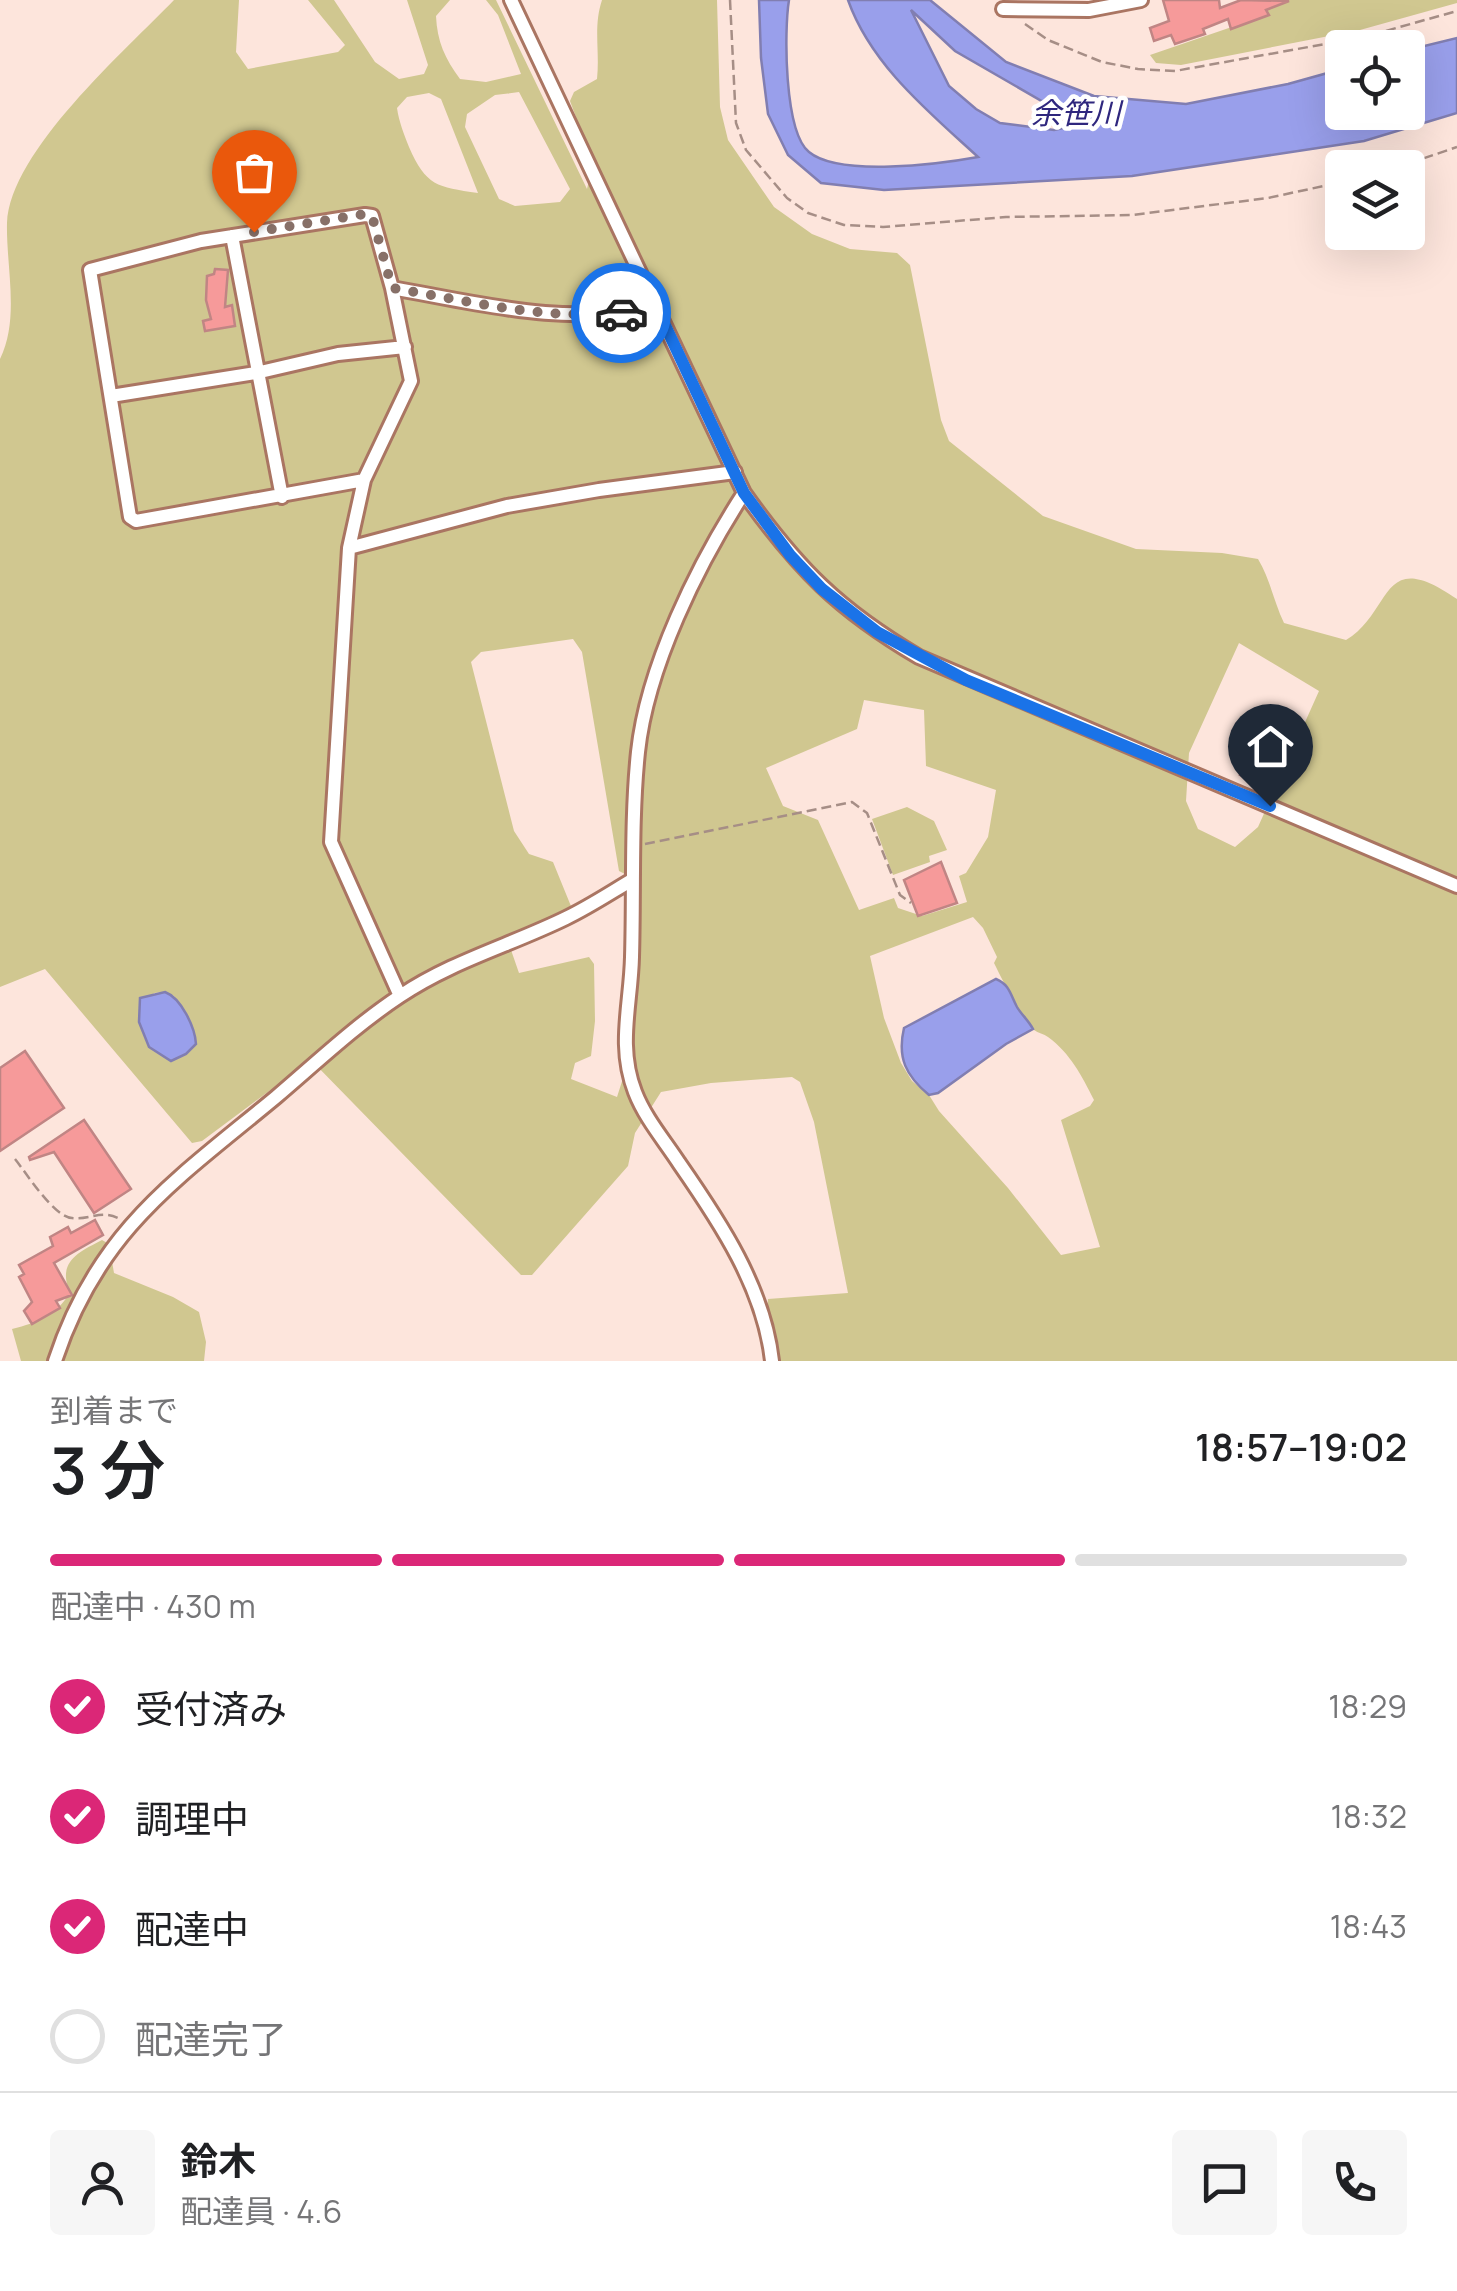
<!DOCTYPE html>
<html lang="ja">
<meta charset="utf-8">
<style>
:root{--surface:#fff;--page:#f6f6f6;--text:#202124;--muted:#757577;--line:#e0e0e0;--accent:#db2777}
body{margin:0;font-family:Manrope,"Noto Sans JP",sans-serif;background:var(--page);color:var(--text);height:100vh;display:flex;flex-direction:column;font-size:38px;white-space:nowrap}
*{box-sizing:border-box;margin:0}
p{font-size:32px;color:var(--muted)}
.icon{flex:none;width:55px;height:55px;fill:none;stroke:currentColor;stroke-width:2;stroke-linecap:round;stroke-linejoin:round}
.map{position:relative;height:1361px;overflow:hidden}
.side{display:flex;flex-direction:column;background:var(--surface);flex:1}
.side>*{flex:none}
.controls{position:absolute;left:1325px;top:30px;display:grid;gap:20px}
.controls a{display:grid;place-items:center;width:100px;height:100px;border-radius:10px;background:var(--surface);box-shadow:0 10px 40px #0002;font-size:50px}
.pin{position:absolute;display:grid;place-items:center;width:85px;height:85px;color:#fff;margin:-102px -42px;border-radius:50% 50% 50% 0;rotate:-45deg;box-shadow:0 0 10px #0007}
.pin .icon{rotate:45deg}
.courier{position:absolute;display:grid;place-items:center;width:100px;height:100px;margin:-50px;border:8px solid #1a73e8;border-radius:50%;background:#fff;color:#222;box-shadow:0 2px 12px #0007}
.summary em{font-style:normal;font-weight:600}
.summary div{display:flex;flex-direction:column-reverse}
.summary{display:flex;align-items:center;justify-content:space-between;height:170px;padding:0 50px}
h1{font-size:65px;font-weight:600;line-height:75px}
.bar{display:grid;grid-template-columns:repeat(4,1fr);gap:15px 10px;align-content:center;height:120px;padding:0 50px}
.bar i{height:12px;border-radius:8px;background:var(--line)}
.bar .selected{background:var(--accent)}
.bar p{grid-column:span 4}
.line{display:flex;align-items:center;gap:25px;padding:0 50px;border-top:2px solid var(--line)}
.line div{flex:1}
.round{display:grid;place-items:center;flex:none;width:105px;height:105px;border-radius:10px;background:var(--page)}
ol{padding:0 50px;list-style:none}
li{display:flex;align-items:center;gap:30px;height:110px}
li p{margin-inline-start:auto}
li .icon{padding:10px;border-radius:50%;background:var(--accent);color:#fff;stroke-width:4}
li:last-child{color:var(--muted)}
li i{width:55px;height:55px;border:5px solid var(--line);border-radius:50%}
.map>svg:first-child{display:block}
</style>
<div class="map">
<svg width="1457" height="1361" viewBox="0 0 1457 1361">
<rect width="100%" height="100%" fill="#fde5dc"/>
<path fill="#d0c790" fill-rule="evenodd" d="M174,0H239L236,52L248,69L338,52L345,45L308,0H334L375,62L399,79L424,74L428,65L407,0H450L436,16C437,41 445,59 460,79L486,82L521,74L498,15L486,0H496L587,189L593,163L570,101L574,92L597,79C600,51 593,27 602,0H717L720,107L728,140L774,207L812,234L850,249L897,253L910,265L941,420L949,441L1043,516L1136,549L1222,553L1258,559C1270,579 1274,602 1284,623L1346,640C1394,611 1379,545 1457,599V1361H776L767,1312L768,1299L848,1293L814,1122L800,1082L792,1077L711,1083L661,1092L635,1133L628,1166L532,1275H521L311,1060L202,1141L192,1143L45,969L0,987V359C20,318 6,268 7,223C10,151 125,51 174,0ZM519,92L570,189L560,202L515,206L499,199L465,127L467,114L495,95ZM429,93L441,99L478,193C437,187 426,186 409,147C404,134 399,122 397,108L407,97ZM573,639L582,652L619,871L635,879L625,1072L617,1097L571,1079L575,1063L591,1056L595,1021L594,964L589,957L519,973L511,950L575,916L553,862L529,854L514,831L471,662L481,652ZM1239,643L1319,691L1258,827L1235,847L1198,829L1186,801L1189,753ZM864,700L924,710L926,766L996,790L988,837L966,873L959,876L967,902L922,916L898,908L894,898L859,910L818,820L783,806L766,768L857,729ZM973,917L983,928L997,957L994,963C1003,981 1021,1018 1034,1030C1038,1033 1044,1034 1048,1037C1070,1053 1082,1076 1094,1100L1090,1106L1061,1120L1100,1247L1061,1255L1008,1188L939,1111L929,1095L912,1081L901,1063L884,1018L870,956ZM165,992L174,996L196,1044L186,1054L172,1061L150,1047L139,1022L154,993Z
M1259,0H1457V3L1360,30L1181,65L1156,63L1150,55L1258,18Z
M907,807L934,821L947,850L929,856L930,862L893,875L872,819Z
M102,1240L109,1244L114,1273L173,1297L199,1312L206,1342L204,1361H21L12,1329C39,1322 55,1316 70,1293C57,1262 77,1253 102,1240Z"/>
<path fill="#999feb" stroke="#817eb1" stroke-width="2.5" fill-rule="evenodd" d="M759,0H789C784,30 784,132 809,152C839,177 940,164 978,157C929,112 871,65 848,0H930L1006,62L1094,96L1186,104L1288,84L1342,69V112H1408V50L1457,38V113L1364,141L1132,176L884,190L821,183L788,155L768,114L761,58ZM911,10L955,51L1059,111L1092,122L1054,130L1000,123L976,109L949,86Z
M996,979C1010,985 1010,994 1017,1007C1021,1014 1029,1021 1033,1029L1006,1044L938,1093L929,1095C906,1076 897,1058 904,1028Z
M165,992C181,998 195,1027 196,1044L186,1054L171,1061L149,1047L139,1022L140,998Z"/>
<path fill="#f69a9a" stroke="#c08584" stroke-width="2.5" d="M1163,0H1219L1220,8L1241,0L1289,1L1266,10L1269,15L1231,29L1228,19L1203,29L1205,34L1175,44L1171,35L1154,41L1150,28L1169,21Z
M215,269L228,270L225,307L232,305L235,326L205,331L203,321L211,319L206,300L207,276L214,274Z
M1255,745L1276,755L1271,766L1279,770L1271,789L1240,775Z
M941,862L957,903L918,916L904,880Z
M25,1051L64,1108L0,1151V1068Z
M84,1120L131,1189L94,1213L54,1152L30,1160L29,1157Z
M95,1220L103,1235L54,1263L72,1295L56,1301L60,1308L32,1324L24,1311L32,1302L19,1277L24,1274L19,1265L53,1246L50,1237L68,1227L71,1233Z"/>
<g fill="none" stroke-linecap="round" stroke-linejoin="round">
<defs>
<path id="minor" d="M511,0L744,493C798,569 839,610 919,657L1457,886
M1003,9L1089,10L1141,0
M232,236L282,497
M392,288C478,303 569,328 656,305
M111,396L256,373L338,354L405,347
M364,480L136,521L130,517L90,270L201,241L365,215L372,216L392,288L411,381L364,480L349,548L331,842L400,996
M744,493C698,564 647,667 638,752C631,820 634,889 632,957C631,1004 617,1046 635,1092C645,1118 664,1140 679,1163C720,1222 764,1288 772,1361
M349,548L507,506L599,490L735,472
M55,1361C98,1230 176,1180 276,1097C316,1063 356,1025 400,996C452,961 511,945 566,918C589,907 610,893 632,880"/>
</defs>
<use href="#minor" stroke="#aa7562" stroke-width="18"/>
<path stroke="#a68e86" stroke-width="2.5" stroke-dasharray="10 5" stroke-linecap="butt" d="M730,0L736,123L746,150L787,198L808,213L844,225L883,227L1006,217L1132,215L1268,198L1342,182
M1025,24L1048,40L1102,62L1138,69L1175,71L1364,37L1457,11
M1395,168L1457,147
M645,844L852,802L867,813L900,895L911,903
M15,1159C27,1174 54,1217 72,1218C91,1220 101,1209 120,1219"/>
<use href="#minor" stroke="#fff" stroke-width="12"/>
</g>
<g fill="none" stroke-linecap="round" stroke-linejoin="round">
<path stroke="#877068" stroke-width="10" stroke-dasharray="0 18" d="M254,232L365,214L372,216L392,288C468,301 543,320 621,313"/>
<path stroke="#1a73e8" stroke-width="12" d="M621,313L656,306L744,493L790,555L822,589L877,632L966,680L1270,806"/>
</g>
<g text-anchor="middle" stroke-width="9" stroke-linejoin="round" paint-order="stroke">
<g font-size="30" font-style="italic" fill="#2f277e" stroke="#fff">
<text x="1076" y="124">余笹川</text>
</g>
</g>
</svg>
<div class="controls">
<a><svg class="icon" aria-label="locate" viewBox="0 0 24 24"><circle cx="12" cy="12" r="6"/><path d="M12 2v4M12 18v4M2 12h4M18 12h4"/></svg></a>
<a><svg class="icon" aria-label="layers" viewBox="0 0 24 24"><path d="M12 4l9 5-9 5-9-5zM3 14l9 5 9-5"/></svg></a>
</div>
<div class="pin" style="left:254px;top:232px;background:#ea580c"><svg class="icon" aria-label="bag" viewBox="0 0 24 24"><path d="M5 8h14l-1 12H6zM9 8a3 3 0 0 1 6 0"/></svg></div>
<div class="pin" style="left:1270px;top:806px;background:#1f2937"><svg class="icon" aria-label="home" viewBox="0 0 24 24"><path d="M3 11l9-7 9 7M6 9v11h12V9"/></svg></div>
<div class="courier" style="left:621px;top:313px"><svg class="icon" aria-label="car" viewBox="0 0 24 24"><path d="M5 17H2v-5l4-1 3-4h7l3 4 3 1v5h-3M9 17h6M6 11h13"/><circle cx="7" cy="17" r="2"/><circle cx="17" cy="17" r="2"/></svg></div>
</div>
<section class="side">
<div class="summary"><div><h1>3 分</h1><p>到着まで</p></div><em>18:57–19:02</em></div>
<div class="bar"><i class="selected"></i><i class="selected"></i><i class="selected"></i><i></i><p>配達中 · 430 m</p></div>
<ol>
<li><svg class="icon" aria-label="check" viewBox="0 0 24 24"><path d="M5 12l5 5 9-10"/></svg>受付済み<p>18:29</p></li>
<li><svg class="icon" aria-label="check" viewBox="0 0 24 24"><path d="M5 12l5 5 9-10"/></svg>調理中<p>18:32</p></li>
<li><svg class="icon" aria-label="check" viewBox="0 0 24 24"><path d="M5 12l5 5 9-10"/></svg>配達中<p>18:43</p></li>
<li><i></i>配達完了</li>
</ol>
<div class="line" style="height:180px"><a class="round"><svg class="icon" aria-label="person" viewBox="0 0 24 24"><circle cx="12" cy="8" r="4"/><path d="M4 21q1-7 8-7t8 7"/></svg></a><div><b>鈴木</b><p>配達員 · 4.6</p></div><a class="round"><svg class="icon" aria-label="chat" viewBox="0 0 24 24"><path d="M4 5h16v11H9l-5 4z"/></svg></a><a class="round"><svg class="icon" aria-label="phone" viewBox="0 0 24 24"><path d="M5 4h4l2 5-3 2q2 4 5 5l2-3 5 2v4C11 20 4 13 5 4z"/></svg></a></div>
</section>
